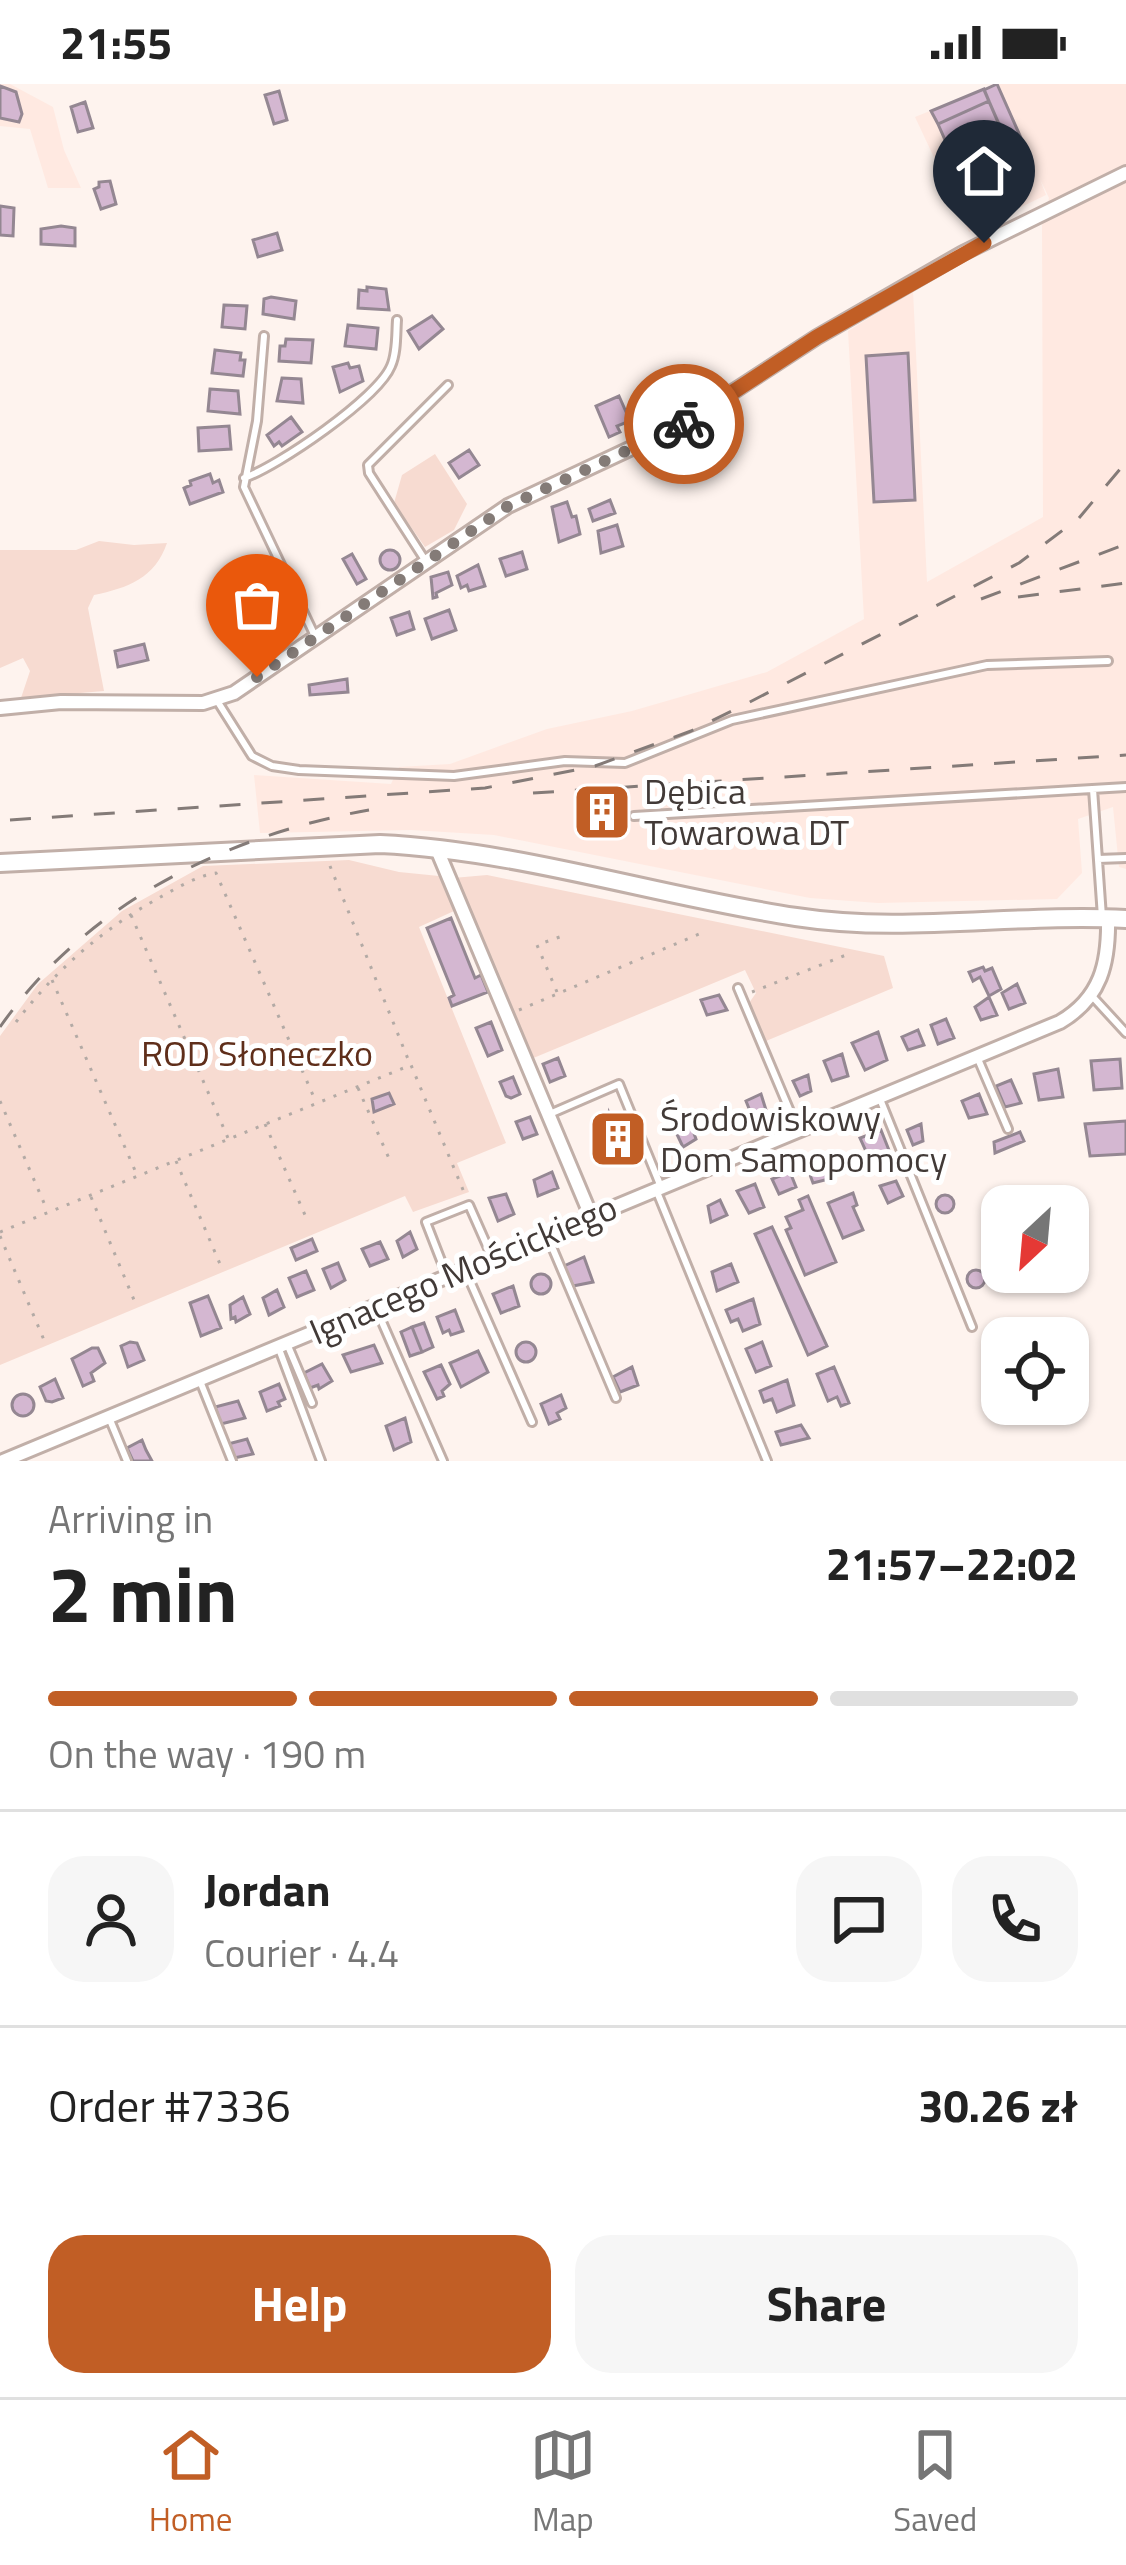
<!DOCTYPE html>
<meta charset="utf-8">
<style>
:root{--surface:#fff;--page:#f6f6f6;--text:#222;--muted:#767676;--line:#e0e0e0;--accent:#c15e25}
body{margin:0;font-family:"Titillium Web",sans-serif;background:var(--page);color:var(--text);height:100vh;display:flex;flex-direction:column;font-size:45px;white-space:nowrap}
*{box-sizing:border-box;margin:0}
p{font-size:39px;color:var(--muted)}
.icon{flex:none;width:66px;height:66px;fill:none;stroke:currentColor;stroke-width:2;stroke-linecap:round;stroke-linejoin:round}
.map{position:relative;height:1377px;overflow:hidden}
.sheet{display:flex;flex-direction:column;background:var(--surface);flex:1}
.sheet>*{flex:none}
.needle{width:78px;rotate:206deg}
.controls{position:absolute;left:981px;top:1101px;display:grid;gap:24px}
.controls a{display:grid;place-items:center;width:108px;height:108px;border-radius:24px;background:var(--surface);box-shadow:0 3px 9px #0004;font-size:60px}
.pin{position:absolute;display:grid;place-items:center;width:102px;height:102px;color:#fff;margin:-123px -51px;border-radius:50% 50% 50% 0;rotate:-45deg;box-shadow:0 0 12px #0007}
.pin .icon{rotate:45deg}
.courier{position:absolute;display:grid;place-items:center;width:120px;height:120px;margin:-60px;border:9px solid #c15e25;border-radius:50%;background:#fff;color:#222;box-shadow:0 3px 15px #0007}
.summary em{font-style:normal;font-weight:700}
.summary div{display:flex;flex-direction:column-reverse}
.summary{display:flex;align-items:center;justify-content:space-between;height:204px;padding:0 48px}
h1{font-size:78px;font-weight:700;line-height:90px}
.bar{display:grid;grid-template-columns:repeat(4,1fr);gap:18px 12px;align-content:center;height:144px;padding:0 48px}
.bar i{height:15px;border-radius:9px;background:var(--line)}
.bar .active{background:var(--accent)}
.bar p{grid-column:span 4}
.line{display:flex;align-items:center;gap:30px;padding:0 48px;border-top:3px solid var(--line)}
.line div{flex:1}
.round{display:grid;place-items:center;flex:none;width:126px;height:126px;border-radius:36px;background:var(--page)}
.button{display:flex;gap:24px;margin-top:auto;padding:24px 48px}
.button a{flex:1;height:138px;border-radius:36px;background:var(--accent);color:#fff;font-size:48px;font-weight:700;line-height:138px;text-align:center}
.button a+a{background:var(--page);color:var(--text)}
.status{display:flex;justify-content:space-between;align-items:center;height:84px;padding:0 60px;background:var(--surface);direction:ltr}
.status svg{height:33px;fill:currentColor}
.tabs{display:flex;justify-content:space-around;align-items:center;height:168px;border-top:3px solid var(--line);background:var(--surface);font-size:33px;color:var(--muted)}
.tabs a{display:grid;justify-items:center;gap:6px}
.tabs .active{color:var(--accent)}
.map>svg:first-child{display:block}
</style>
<div class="status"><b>21:55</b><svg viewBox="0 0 49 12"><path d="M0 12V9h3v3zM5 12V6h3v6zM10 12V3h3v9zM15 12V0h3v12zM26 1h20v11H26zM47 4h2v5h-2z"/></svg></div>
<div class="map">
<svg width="1126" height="1377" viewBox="0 0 1126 1377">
<rect width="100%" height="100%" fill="#fef3ee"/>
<path fill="#ffe9e1" d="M0,0H10L53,23L64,66L81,104H48L30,45L0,42Z
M996,0H1126V785L1119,783L1113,723L1078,735L1082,789L1057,815L878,819L810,814L494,751L411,746L260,749L254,691L391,700L399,683L450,680L547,645L632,627L767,588L864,535L848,247L913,207L927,498L1043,433L1042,141L1049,114L1040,95L1046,111L969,148L915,33Z"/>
<path fill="#f7dbd1" d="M435,370L467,420L454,446L425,463L394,419L402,391Z
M99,457L134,461L167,459C155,494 128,504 94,511L88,524L104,607L21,614L30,587L23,574L0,584V466H76Z
M349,776L399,788L439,792L454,827L419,843L506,1059L457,1079L469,1108L413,1128L405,1112L0,1281V952L38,900L122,827L203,782Z
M487,791L884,872L893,904L766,957L749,919L756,909L745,886L531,975L453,794Z"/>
<path fill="#d4b7d1" stroke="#948792" stroke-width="3" d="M997,0L1021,54L1007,59L984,6Z
M0,2L16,8L22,30L19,38L0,34Z
M984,5L989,17L938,40L931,27Z
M279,7L287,36L274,40L265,11Z
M989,17L1012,70L961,92L938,40Z
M85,18L93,44L78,48L71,23Z
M1015,68L1017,81L993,92L996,99L989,102L986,95L966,104L959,93Z
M110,97L116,120L101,125L94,105L99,103V98Z
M0,122L14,124L13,152L0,151Z
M61,142L75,144V162L41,160V145Z
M277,149L282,166L258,173L253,156Z
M367,203L386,205L389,226L358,224L359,206L367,207Z
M271,213L296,217L294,235L263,230L264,215Z
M224,221L247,222L245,245L222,243Z
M432,232L443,245L419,265L408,247Z
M348,241L378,244L376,265L345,262Z
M286,255L313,256L311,279L279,277L280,262H285Z
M215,266L241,269L240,276H245L243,292L212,289Z
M908,269L915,416L874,418L866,272Z
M348,279L350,284L359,282L363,297L340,308L333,283Z
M282,294L301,295L303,319L277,317Z
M210,305L238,307L240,330L208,327Z
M619,312L630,337L617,342L620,348L609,353L596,322Z
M291,333L302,348L282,362L279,358L274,362L267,351Z
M229,342L231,365L199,367L198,344Z
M469,366L479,381L459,394L449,379Z
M210,390L213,399L219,396L223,408L190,420L184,404L191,401L190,397Z
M610,416L615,429L593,437L589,425Z
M567,418L572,433L576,432L580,450L559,458L552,423Z
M617,441L623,462L601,469L598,447Z
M380 476a10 10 0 1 1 20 0a10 10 0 1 1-20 0Z
M522,468L527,485L506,492L500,475Z
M352,470L366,495L357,500L343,475Z
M478,481L485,502L469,507L467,501L461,504L457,492Z
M448,488L452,501L436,509L437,513L433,514L431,493Z
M449,526L456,546L432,555L425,535Z
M409,528L414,545L397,551L391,534Z
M144,560L148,576L118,583L115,567Z
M347,595L348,608L310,611L309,601Z
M589,723H616V737L589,738Z
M451,834L475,894L481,891L488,908L452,922L449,914L454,911L427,844Z
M983,883L985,887L992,884L1001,905L989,912L980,893L973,897L969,888Z
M1017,900L1025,919L1009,925L1002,909Z
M719,911L727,926L707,931L701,916Z
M989,913L997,931L981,936L975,923Z
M946,935L954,954L938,960L931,941Z
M491,938L502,966L488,972L476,944Z
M918,946L924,961L908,966L902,953Z
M878,948L887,976L865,986L852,959Z
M842,970L848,992L832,997L824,977Z
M558,974L565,992L550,998L543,980Z
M1120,975L1122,1004L1094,1006L1091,977Z
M1058,985L1063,1013L1039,1016L1034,990Z
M808,991L811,1007L800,1012L793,997Z
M513,993L520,1010L511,1014L506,1012L500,998Z
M1011,996L1021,1019L1005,1023L996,1002Z
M389,1009L394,1020L374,1028L372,1015Z
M761,1010L766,1026L752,1032L746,1017Z
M979,1010L987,1030L969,1034L962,1017Z
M723,1027L729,1042V1047L721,1050L718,1044L713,1046L707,1033Z
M609,1029L611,1034L622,1029L639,1071L614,1081L597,1040L608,1035Z
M530,1033L537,1050L523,1055L516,1038Z
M1126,1037V1070L1090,1072L1085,1040Z
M921,1040L923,1057L913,1061L907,1046Z
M682,1041L683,1044L691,1041L696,1055L683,1063L674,1044Z
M881,1046L894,1079L875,1087L860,1054Z
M1020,1048L1024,1057L995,1069L994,1058Z
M821,1073L829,1095L813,1099L805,1077Z
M552,1088L558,1104L538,1112L534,1096Z
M790,1088L796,1103L779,1110L772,1095Z
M896,1097L903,1112L888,1119L880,1102Z
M755,1100L764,1123L749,1129L737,1107Z
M853,1109L857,1121L853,1123L863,1146L843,1154L828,1119Z
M506,1110L514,1130L498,1137L489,1114Z
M936 1120a9 9 0 1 1 18 0a9 9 0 1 1-18 0Z
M808,1112L836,1178L805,1191L786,1146L791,1144L786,1133L803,1126L799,1116Z
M720,1116L727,1131L711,1138L708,1122Z
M772,1143L827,1262L808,1271L755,1150Z
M410,1148L417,1165L403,1173L397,1157Z
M312,1155L317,1167L296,1176L291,1164Z
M380,1158L388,1175L370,1182L362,1165Z
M584,1173L593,1198L573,1202L564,1182Z
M338,1179L345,1196L331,1204L323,1185Z
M731,1180L738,1198L717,1207L712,1188Z
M967 1195a9 9 0 1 1 18 0a9 9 0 1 1-18 0Z
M306,1187L314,1206L297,1213L289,1194Z
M531 1200a10 10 0 1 1 20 0a10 10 0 1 1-20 0Z
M513,1202L519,1222L501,1229L493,1210Z
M277,1206L284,1223L269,1231L263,1214Z
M208,1212L221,1244L201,1252L190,1219Z
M243,1213L250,1230L236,1238L235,1233L231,1235L230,1221Z
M753,1215L760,1240L743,1247L738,1235L731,1238L726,1226Z
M455,1226L463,1247L451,1251L449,1246L443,1249L437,1233Z
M424,1239L433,1263L422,1268L412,1243Z
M412,1243L422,1268L410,1272L401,1248Z
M130,1258L137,1259L144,1276L128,1283L121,1262Z
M762,1258L771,1282L756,1288L746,1265Z
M516 1268a10 10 0 1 1 20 0a10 10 0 1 1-20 0Z
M374,1261L382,1279L351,1288L343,1271Z
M92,1264H98L105,1279L91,1289L94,1297L83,1302L72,1275Z
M478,1267L488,1288L461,1303L450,1279Z
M322,1280L332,1297L319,1305L318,1301L310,1304L304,1289Z
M441,1281L450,1300L442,1307L444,1312L437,1315L424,1288Z
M632,1283L638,1301L620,1308L613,1293Z
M834,1283L849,1319L841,1322L837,1313L828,1317L817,1290Z
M55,1295L63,1314L52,1318L46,1317L40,1303Z
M787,1296L794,1321L777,1328L772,1315L764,1318L760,1307Z
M279,1300L285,1315L278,1318L280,1322L267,1327L260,1308Z
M12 1321a11 11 0 1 1 22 0a11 11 0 1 1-22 0Z
M561,1311L566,1324L557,1329L560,1335L549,1340L541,1320Z
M238,1317L245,1334L221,1340L215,1323Z
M405,1334L411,1358L394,1366L386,1342Z
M801,1341L809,1354L781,1361L776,1348Z
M247,1355L253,1370L234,1374L228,1360Z
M142,1356L146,1366L152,1377H133L127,1364Z"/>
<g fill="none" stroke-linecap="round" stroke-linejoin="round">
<defs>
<path id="lane" d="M264,252L257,337L244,403L314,550
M244,394C277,383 378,314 391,282C397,269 396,250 397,236
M425,476L369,389L368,381L448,301
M216,615L252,672L272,682L299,686L454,692L565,677L625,679L732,636L987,581L1108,577
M1093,705L1102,833
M634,732L1126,703
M1098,775L1126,774
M738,904L797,1044
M1092,912L1126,949
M978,975L1008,1045
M880,1015L972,1243
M552,1029L619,1000L661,1103
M657,1108L767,1377
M547,1151L616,1314
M466,1188L532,1338
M447,1192L426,1138L469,1121L492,1173
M375,1222L443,1377
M288,1262L312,1319
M279,1265L321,1377
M200,1297L232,1377
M110,1336L127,1377"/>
<path id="street" d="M0,624L61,618L203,619L234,609L508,422L685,339L817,253L963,169L1126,89
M436,763L591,1132
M3,1377L1060,938C1101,914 1109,879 1108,834"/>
<path id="secondary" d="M0,779L380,760C522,767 656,812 796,833C905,850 1016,829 1126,835"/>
</defs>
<use href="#lane" stroke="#c1afa8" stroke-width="12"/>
<use href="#street" stroke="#c1afa8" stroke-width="18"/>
<use href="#secondary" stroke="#c1afa8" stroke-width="22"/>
<path stroke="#b3aaa5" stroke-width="3" stroke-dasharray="3 9" stroke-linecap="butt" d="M330,782L410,980
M131,831L228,1054
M52,896L137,1091
M557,908L537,861L568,850
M752,908L846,871
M519,926L704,848
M16,938C55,887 100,847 157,815C175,805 196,792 216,789L316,1018
M358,1004L391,1079
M0,1017L47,1126
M265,1040L305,1131
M176,1077L220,1180
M91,1113L134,1216
M0,1148L411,981L466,1113
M0,1152L44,1256"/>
<use href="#lane" stroke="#fff" stroke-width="6"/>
<use href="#street" stroke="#fff" stroke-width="12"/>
<use href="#secondary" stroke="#fff" stroke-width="16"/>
<path stroke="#847b78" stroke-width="3" stroke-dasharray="21 21" stroke-linecap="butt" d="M1018,513L1126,499
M981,515L1126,460
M533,709L1126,671
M10,736L485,704L595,682L691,647L744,621L1019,479L1079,434L1126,378
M0,943C86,820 224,752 369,726"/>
</g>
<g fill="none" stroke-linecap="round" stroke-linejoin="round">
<path stroke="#847b77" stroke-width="12" stroke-dasharray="0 21.6" d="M257,593L508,422L684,340"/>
<path stroke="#c15e25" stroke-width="15" d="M684,340L817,253L984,159"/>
</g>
<defs>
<symbol id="building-square" viewBox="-11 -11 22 22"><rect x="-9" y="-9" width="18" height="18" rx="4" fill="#c15e25" stroke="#fff"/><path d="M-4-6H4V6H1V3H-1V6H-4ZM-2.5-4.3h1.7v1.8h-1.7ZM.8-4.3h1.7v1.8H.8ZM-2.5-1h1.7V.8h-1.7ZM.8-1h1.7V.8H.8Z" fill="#fff"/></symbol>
</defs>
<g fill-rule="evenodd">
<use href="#building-square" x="569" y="695" width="66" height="66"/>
<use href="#building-square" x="585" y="1022" width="66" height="66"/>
</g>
<g text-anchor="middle" stroke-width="10" stroke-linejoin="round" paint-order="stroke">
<g font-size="36" fill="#423a37" stroke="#fff" text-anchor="start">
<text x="644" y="720">Dębica<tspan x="644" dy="41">Towarowa DT</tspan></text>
<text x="660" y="1047">Środowiskowy<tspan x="660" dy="41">Dom Samopomocy</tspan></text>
</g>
<g font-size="36" fill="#5f2e1a" stroke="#fff">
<text x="257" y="982">ROD Słoneczko</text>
</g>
<g font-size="36" fill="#423a37" stroke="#fff">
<text transform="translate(463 1185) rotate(-23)" y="13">Ignacego Mościckiego</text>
</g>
</g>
</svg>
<div class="controls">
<a><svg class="needle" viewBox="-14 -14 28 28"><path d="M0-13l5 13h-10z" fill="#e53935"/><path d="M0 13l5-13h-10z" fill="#767676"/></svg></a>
<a><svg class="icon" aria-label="locate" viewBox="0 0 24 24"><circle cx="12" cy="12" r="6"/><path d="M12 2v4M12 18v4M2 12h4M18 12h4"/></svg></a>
</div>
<div class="pin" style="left:257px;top:593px;background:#ea580c"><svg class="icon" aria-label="bag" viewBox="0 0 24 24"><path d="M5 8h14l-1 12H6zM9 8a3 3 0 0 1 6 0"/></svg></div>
<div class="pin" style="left:984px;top:159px;background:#1f2937"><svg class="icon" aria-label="home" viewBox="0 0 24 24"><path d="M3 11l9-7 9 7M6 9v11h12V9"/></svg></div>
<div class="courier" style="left:684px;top:340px"><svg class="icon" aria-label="bike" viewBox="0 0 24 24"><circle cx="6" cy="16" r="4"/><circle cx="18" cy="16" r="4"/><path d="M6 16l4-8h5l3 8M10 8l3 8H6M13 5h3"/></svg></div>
</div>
<section class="sheet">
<div class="summary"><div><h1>2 min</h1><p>Arriving in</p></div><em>21:57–22:02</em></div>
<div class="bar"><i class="active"></i><i class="active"></i><i class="active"></i><i></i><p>On the way · 190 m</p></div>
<div class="line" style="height:216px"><a class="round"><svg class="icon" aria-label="person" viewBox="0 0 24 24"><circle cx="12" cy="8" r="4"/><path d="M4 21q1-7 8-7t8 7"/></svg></a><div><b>Jordan</b><p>Courier · 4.4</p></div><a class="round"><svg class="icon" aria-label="chat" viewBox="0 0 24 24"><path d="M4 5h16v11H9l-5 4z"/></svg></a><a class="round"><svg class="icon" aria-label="phone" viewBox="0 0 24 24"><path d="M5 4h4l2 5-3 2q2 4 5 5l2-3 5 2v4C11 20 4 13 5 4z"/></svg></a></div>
<div class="line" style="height:156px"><div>Order #7336</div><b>30.26 zł</b></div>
<div class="button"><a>Help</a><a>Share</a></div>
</section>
<nav class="tabs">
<a class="active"><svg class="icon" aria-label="home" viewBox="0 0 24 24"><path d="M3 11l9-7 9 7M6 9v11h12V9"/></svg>Home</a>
<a><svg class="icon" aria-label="map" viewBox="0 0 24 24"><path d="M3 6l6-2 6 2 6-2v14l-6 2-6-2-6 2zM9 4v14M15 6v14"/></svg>Map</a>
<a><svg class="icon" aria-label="saved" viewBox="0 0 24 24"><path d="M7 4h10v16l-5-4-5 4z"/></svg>Saved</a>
</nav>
